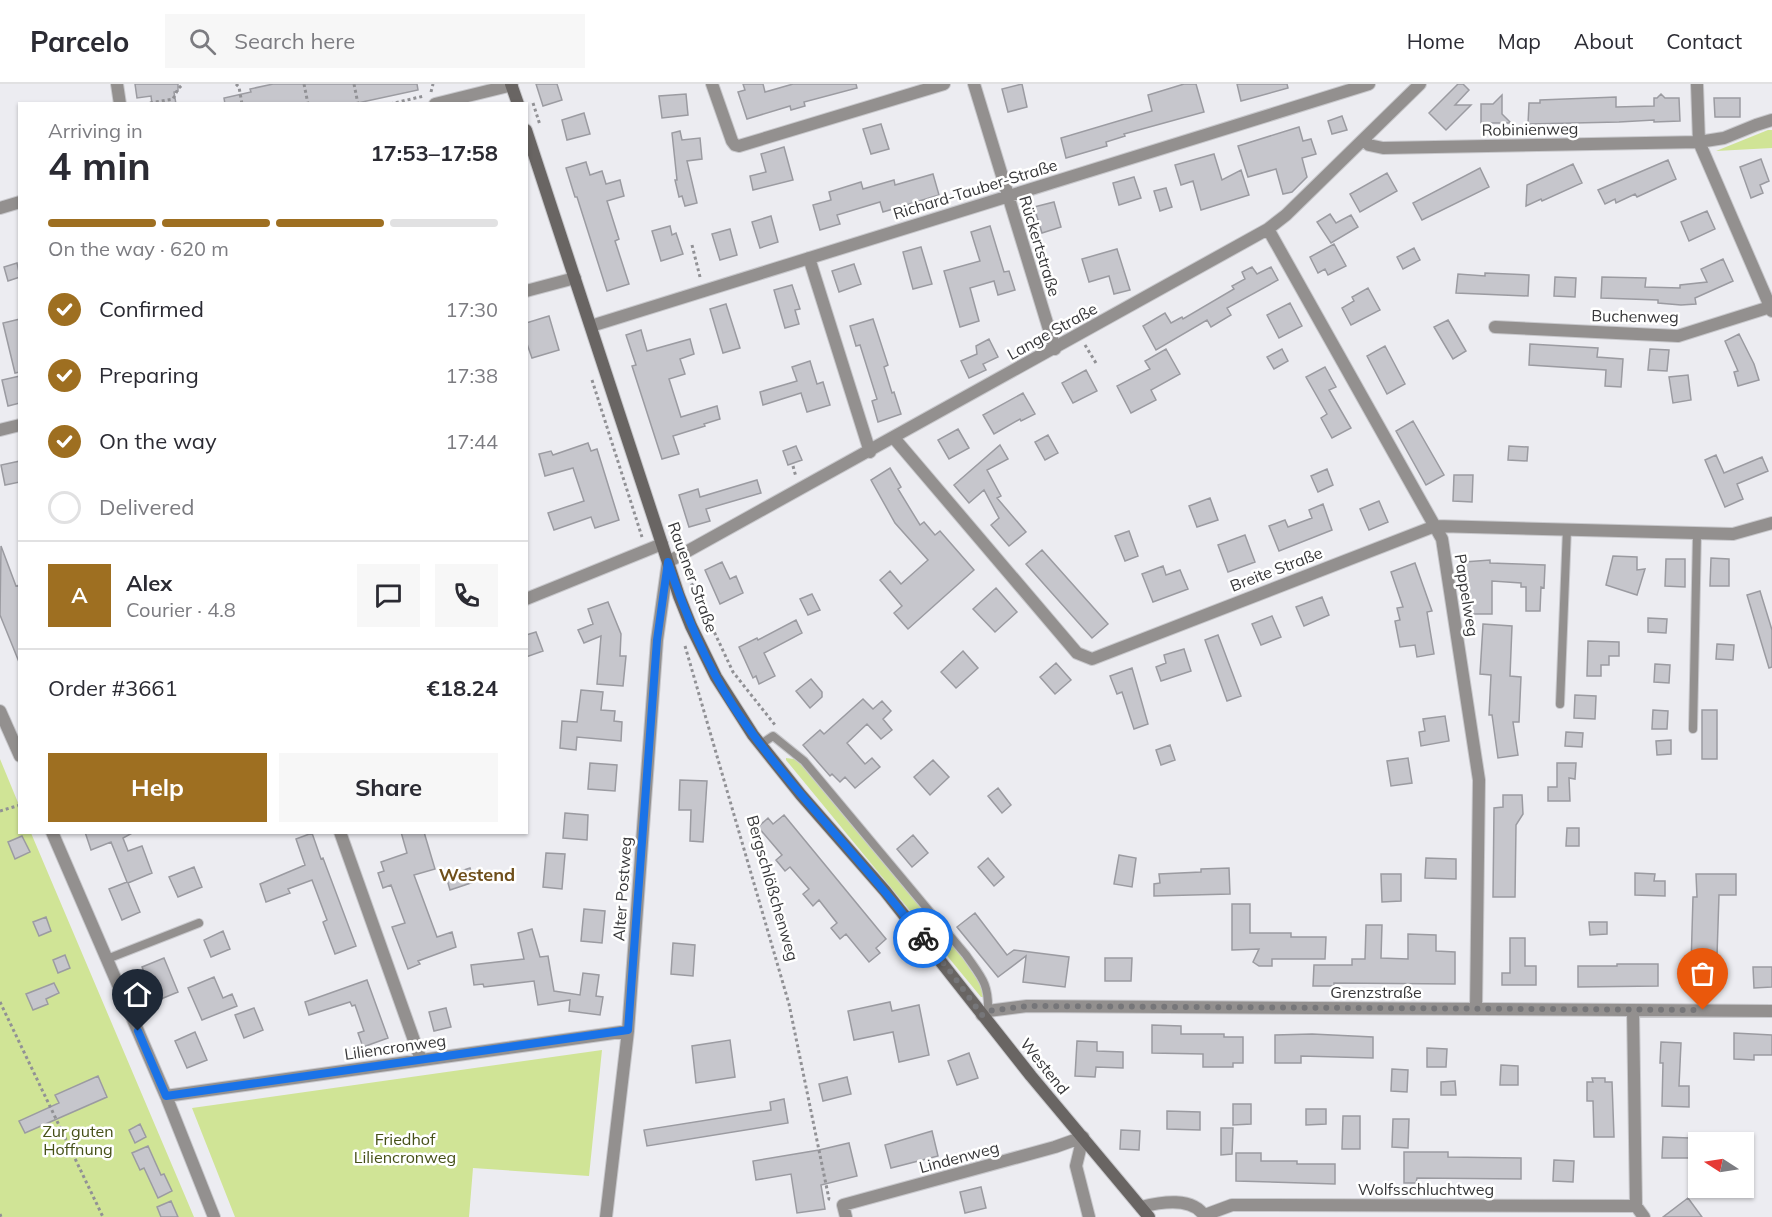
<!DOCTYPE html>
<meta charset="utf-8">
<style>
:root{--surface:#fff;--page:#f7f7f7;--text:#2b2b33;--muted:#7c7c81;--line:#e1e1e2;--accent:#9e6f21}
body{margin:0;font-family:Mulish,sans-serif;background:var(--page);color:var(--text);height:100vh;display:flex;flex-direction:column;font-size:22px;white-space:nowrap}
*{box-sizing:border-box;margin:0}
p{font-size:20px;color:var(--muted)}
.icon{flex:none;width:33px;height:33px;fill:none;stroke:currentColor;stroke-width:2;stroke-linecap:round;stroke-linejoin:round}
.map{position:relative;flex:1;overflow:hidden}
.sheet{position:absolute;left:18px;top:18px;width:510px;height:732px;display:flex;flex-direction:column;background:var(--surface);border-radius:0px;box-shadow:0 2px 4px #0004}
.sheet>*{flex:none}
.needle{width:39px;rotate:282deg}
.controls{position:absolute;left:1688px;top:1048px;display:grid;gap:12px}
.controls a{display:grid;place-items:center;width:66px;height:66px;border-radius:0px;background:var(--surface);box-shadow:0 2px 4px #0004;font-size:30px}
.pin{position:absolute;display:grid;place-items:center;width:51px;height:51px;color:#fff;margin:-62px -26px;border-radius:50% 50% 50% 0;rotate:-45deg;box-shadow:0 0 6px #0007}
.pin .icon{rotate:45deg}
.courier{position:absolute;display:grid;place-items:center;width:60px;height:60px;margin:-30px;border:4px solid #1a73e8;border-radius:50%;background:#fff;color:#222;box-shadow:0 2px 8px #0007}
.overview em{font-style:normal;font-weight:700}
.overview div{display:flex;flex-direction:column-reverse}
.overview{display:flex;align-items:center;justify-content:space-between;height:102px;padding:0 30px}
h1{font-size:39px;font-weight:700;line-height:45px}
.bar{display:grid;grid-template-columns:repeat(4,1fr);gap:9px 6px;align-content:center;height:72px;padding:0 30px}
.bar i{height:8px;border-radius:4px;background:var(--line)}
.bar .selected{background:var(--accent)}
.bar p{grid-column:span 4}
.line{display:flex;align-items:center;gap:15px;padding:0 30px;border-top:2px solid var(--line)}
.line div{flex:1}
.round{display:grid;place-items:center;flex:none;width:63px;height:63px;border-radius:0px;background:var(--page)}
ol{padding:0 30px;list-style:none}
li{display:flex;align-items:center;gap:18px;height:66px}
li p{margin-inline-start:auto}
li .icon{padding:6px;border-radius:50%;background:var(--accent);color:#fff;stroke-width:4}
li:last-child{color:var(--muted)}
li i{width:33px;height:33px;border:3px solid var(--line);border-radius:50%}
.button{display:flex;gap:12px;margin-top:auto;padding:12px 30px}
.button a{flex:1;height:69px;border-radius:0px;background:var(--accent);color:#fff;font-size:24px;font-weight:700;line-height:69px;text-align:center}
.button a+a{background:var(--page);color:var(--text)}
header{display:flex;align-items:center;gap:36px;box-sizing:border-box;height:84px;padding:0 30px;background:var(--surface);border-bottom:2px solid var(--line)}
header strong{font-size:28px}
nav{display:flex;gap:33px;margin-inline-start:auto;font-size:21px}
.search{width:420px;height:54px;background:var(--page);display:flex;align-items:center;gap:15px;box-sizing:border-box;padding:0 21px;border-radius:0px;color:var(--muted);font-size:22px}
.map>svg:first-child{display:block}
</style>
<header>
<strong>Parcelo</strong>
<div class="search"><svg class="icon" aria-label="search" viewBox="0 0 24 24"><circle cx="10" cy="10" r="6"/><path d="M15 15l6 6"/></svg>Search here</div>
<nav><a>Home</a><a>Map</a><a>About</a><a>Contact</a></nav>
</header>
<div class="map">
<svg width="1772" height="1133" viewBox="0 0 1772 1133">
<rect width="100%" height="100%" fill="#ececf1"/>
<path fill="#d0e496" d="M1768,46H1772V64L1716,67Z
M786,674L794,675L800,679L960,870L984,906L986,913H981L786,676Z
M0,675L19,721L20,748L31,749L194,1133H0Z
M602,966L589,1092L473,1084L469,1133H235L192,1024Z"/>
<path fill="#c6c6cc" stroke="#9b9ba1" stroke-width="1.5" d="M135,0H178V7L174,8L176,20H152L151,12L137,14Z
M273,0H417L418,6L353,20H225L224,14L251,8L250,5Z
M536,0H557L562,16L543,22Z
M743,0H763L765,8L793,0H856L857,4L804,18L805,22L791,26L790,22L747,35L738,8L745,6Z
M1022,0L1027,23L1008,28L1002,5Z
M1184,0H1196L1204,28L1124,50L1125,52L1106,58L1107,62L1066,74L1061,54L1152,27L1148,11Z
M1237,0H1287L1288,4L1241,17Z
M1458,0H1463L1469,6L1455,21H1471L1446,46L1429,29Z
M686,10L688,31L662,34L659,12Z
M1661,10L1665,14H1679L1680,37L1654,38V36L1619,38L1528,40L1529,19H1540V16L1616,13V23L1654,22V14H1657Z
M1502,11V30L1511,39H1481V20H1493Z
M1714,14H1740V33H1715Z
M584,29L590,50L567,56L562,36Z
M1342,32L1347,46L1332,50L1328,37Z
M881,40L889,65L871,70L863,45Z
M1299,43L1303,57L1311,55L1316,70L1302,74L1307,93L1292,108L1283,110L1276,85L1248,93L1238,62Z
M680,47L682,56L700,54L702,75L687,77L697,119L685,122L682,112L679,113L675,96H677L672,49Z
M784,63L793,96L753,106L750,92L766,88L761,70Z
M1214,70L1222,96L1241,86L1249,111L1201,126L1193,97L1181,101L1175,81Z
M1761,75L1769,97L1760,101L1763,109L1751,114L1740,83Z
M1668,76L1676,95L1637,113L1635,110L1616,119L1615,115L1605,120L1598,106Z
M586,78L590,91L602,87L606,100L620,96L624,112L607,117L619,155L615,157L629,200L607,207L577,113H575L566,84Z
M1573,80L1582,99L1542,117L1541,115L1526,122L1527,101Z
M1480,84L1489,103L1422,136L1413,119Z
M1387,89L1397,107L1360,128L1350,110Z
M933,90L939,111L883,128L880,118L837,131L840,140L820,146L813,121L831,116L829,108L861,98L863,105L894,96L895,101Z
M1134,93L1141,114L1119,121L1113,99Z
M1166,104L1172,123L1160,127L1154,107Z
M1054,118L1061,143L1042,149L1034,123Z
M1707,127L1715,145L1689,157L1681,138Z
M1330,130L1336,139L1351,131L1358,143L1331,159L1317,138Z
M771,132L778,158L760,164L752,138Z
M670,142L672,151L676,149L683,170L661,177L652,147Z
M990,142L1004,188L1009,187L1015,206L998,211L994,197L970,204L979,237L960,243L944,187L980,177L971,148Z
M730,145L737,171L720,176L712,150Z
M1334,160L1346,182L1328,191L1325,185L1318,189L1310,173Z
M921,163L932,200L913,205L903,168Z
M1414,164L1420,176L1403,185L1397,173Z
M1117,165L1130,206L1114,210L1109,192L1089,198L1082,175Z
M1723,175L1733,197L1695,214L1696,220L1681,221L1658,219V216L1601,214L1602,193L1646,194L1645,203L1680,204V201L1707,198L1701,185Z
M17,179L20,193L8,197L4,183Z
M854,180L861,200L839,208L832,187Z
M1252,183L1257,190L1271,183L1278,196L1227,224L1231,231L1211,243L1207,236L1156,266L1143,242L1165,229L1171,239L1182,233L1183,235L1234,205L1232,202L1245,195L1242,188Z
M1485,189L1529,191L1528,212L1456,209L1458,190L1485,192Z
M1555,193L1576,194L1575,213L1554,212Z
M792,201L800,225L795,226L799,240L785,244L774,206Z
M1368,204L1380,226L1351,241L1342,224L1354,217L1352,213Z
M1290,219L1302,242L1279,254L1267,231Z
M726,220L740,264L723,269L710,225Z
M549,232L559,266L532,274L526,257V239Z
M20,235V288L15,289L3,239Z
M873,235L888,281L884,283L892,309L894,308L901,330L878,338L872,317L877,315L860,261L856,262L850,242Z
M1448,236L1466,267L1453,275L1434,243Z
M641,246L647,267L690,255L694,270L680,275L685,290L669,295L681,333L717,322L720,335L704,340L705,342L673,352L679,370L662,375L632,282L636,281L626,251Z
M1739,250L1754,280L1759,296L1738,302L1734,288L1738,287L1725,257Z
M989,255L998,273L983,280L986,286L969,294L961,277L977,270L976,262Z
M1530,260L1598,264L1597,273L1623,275L1621,303L1605,302L1606,286L1529,281Z
M1385,262L1405,300L1387,310L1367,272Z
M1166,265L1180,290L1151,306L1156,316L1131,329L1117,302L1150,285L1145,277Z
M1282,265L1288,277L1274,285L1267,273Z
M1650,265L1669,266L1667,287L1648,286Z
M810,277L817,300L823,298L830,321L807,328L801,309L763,321L760,308L797,297L792,283Z
M1325,283L1336,303L1329,306L1351,344L1332,354L1321,334L1327,330L1306,293Z
M1086,286L1097,307L1073,319L1062,299Z
M1688,291L1691,316L1673,319L1669,293Z
M20,292V319L8,322L2,296Z
M1023,309L1035,330L1021,337L1020,335L994,350L983,331Z
M1413,337L1444,391L1426,401L1396,347Z
M958,345L969,364L949,375L938,356Z
M1048,351L1058,369L1045,376L1035,358Z
M588,359L591,367L597,365L619,436L595,444L591,433L554,446L548,429L584,417L573,384L545,392L539,370L551,367L553,371Z
M1000,361L1008,375L987,386L1001,412L997,414L1026,448L1009,462L991,441L999,434L984,406L969,419L954,401Z
M796,362L802,376L788,381L783,367Z
M1509,362L1528,363L1527,377L1508,376Z
M1716,371L1724,389L1762,373L1768,387L1737,400L1743,415L1725,423L1705,376Z
M20,377V398L5,401L1,381Z
M890,384L901,403L898,405L920,441L924,438L935,451L940,447L974,486L908,545L894,529L902,522L880,496L890,487L901,500L928,476L895,439L871,396Z
M1327,385L1333,401L1318,408L1311,392Z
M1454,391H1473L1472,418L1453,417Z
M757,396L761,409L706,425L710,437L689,443L679,411L698,405L700,413Z
M1210,414L1218,436L1197,443L1189,422Z
M1379,417L1388,438L1369,446L1360,425Z
M1323,420L1332,446L1279,467L1269,442L1285,436L1288,443L1312,434L1309,426Z
M1129,447L1138,472L1125,477L1115,452Z
M1245,451L1255,478L1228,488L1218,461Z
M1,462L16,502L20,501L19,578L0,531Z
M1042,466L1108,540L1092,554L1026,480Z
M1613,472L1637,473V486L1645,485L1637,511L1606,501Z
M1711,474L1729,475V502H1710Z
M1666,475H1685V503L1665,502Z
M1490,476V479L1545,481L1544,504L1541,503L1540,527H1526V503H1521V499L1492,497V530H1464V516H1466L1464,478Z
M722,478L730,495L736,492L743,509L720,520L705,486Z
M1415,479L1432,527L1427,528L1434,570L1417,573L1415,561L1400,563L1395,537L1400,536L1397,524L1403,523L1391,488Z
M1163,482L1166,491L1180,486L1188,505L1153,518L1142,490Z
M996,504L1017,528L995,548L973,525Z
M1760,507L1772,546V583L1769,584L1747,511Z
M812,510L820,526L808,531L800,515Z
M1322,513L1329,531L1304,542L1296,523Z
M608,518L621,550L620,572H626L623,602L597,600L601,552L584,559L578,546L593,540L588,525Z
M1272,532L1281,553L1261,561L1252,540Z
M1648,534L1667,535L1666,549L1648,548Z
M796,536L802,549L764,569L775,592L759,600L756,592L753,594L739,563L757,554L758,556Z
M1483,540L1512,542L1510,592L1521,593L1519,638H1513L1518,671L1498,674L1492,631H1489L1491,591L1480,590Z
M536,548L543,567L526,573V551Z
M1218,551L1241,612L1227,617L1205,556Z
M1588,557L1619,558V572H1609V581H1601V592H1587Z
M1717,560L1734,561L1733,576L1716,575Z
M1184,565L1191,587L1161,597L1156,583L1166,579L1164,571Z
M963,567L978,584L956,604L941,588Z
M1056,579L1071,596L1055,610L1040,593Z
M1655,580L1670,581L1669,599L1654,598Z
M1132,584L1148,640L1134,645L1122,608L1117,610L1110,592Z
M811,595L822,608V613L810,624L796,607Z
M581,606L603,608L601,626L615,627L614,637L622,638L621,657L577,653L576,666L560,664L562,637L577,638Z
M1575,611L1596,612L1595,635L1574,634Z
M863,615L873,625L882,617L891,627L883,635L892,646L881,655L867,640L847,659L865,680L872,674L880,683L855,704L845,693L840,698L832,690L830,692L803,661L820,646L824,650Z
M1653,626L1668,627L1667,645H1652Z
M1702,626H1717V675H1702Z
M1445,632L1449,657L1421,662L1419,648L1425,647L1423,635Z
M1566,648L1583,649L1582,663L1565,662Z
M1671,656V670L1657,671L1656,657Z
M1170,661L1175,676L1161,681L1156,666Z
M1408,674L1412,699L1391,702L1387,677Z
M933,676L949,693L930,711L914,693Z
M590,679L617,681L615,707L588,705Z
M1557,679H1576L1575,695L1569,694L1570,717H1548V703H1557Z
M680,696L707,697L703,758L690,757L691,726H679Z
M998,704L1011,721L1002,729L988,712Z
M1503,711H1522L1523,730L1516,741L1515,813H1493L1494,724L1503,723Z
M565,729L588,731L587,756L563,754Z
M784,731L886,855L876,864L880,869L869,878L846,850L840,855L831,844L837,839L819,816L813,822L803,810L809,805L790,783L785,787L776,776L782,771L758,743L768,734L773,740Z
M1567,744H1579V762H1566Z
M85,748H134L123,754L128,767L142,762L152,789L128,799L140,828L122,836L109,805L127,798L111,758L91,766Z
M401,748H424L435,785L414,791L437,853L452,848L456,863L418,877L420,880L408,885L392,843L405,839L391,801L383,804L378,789L384,787L381,778L407,769Z
M312,749L321,775L323,774L356,862L335,870L323,838L327,836L312,796L288,805L290,809L266,818L260,800L305,781L296,755Z
M913,751L928,769L912,783L897,765Z
M22,752L30,768L15,775L8,758Z
M546,769L565,770L562,805L543,803Z
M1119,771L1136,774L1132,803L1114,800Z
M988,774L1004,793L994,802L978,783Z
M1426,774L1456,775V795L1425,794Z
M194,783L202,803L178,813L169,793Z
M470,784L474,798L450,806L446,792Z
M1229,784L1230,810L1154,812V800L1160,799L1159,790L1201,788V785Z
M1635,789L1655,790L1654,797H1665V812L1635,811Z
M1381,790H1401V817L1382,818Z
M1696,790H1736V811H1719L1716,902H1686V883H1691L1693,813H1697Z
M1232,820H1250V849H1291V853H1326L1325,875H1272V882H1259L1253,878L1259,865L1232,866Z
M584,825L605,827L602,859L581,857Z
M975,829L1007,871L1014,866L1069,873L1065,903L1023,898L1026,872L998,893L957,843Z
M46,833L51,847L39,852L33,838Z
M1589,838H1607V850L1590,851Z
M1366,841H1382L1381,874L1408,875V850L1436,851V867L1455,868V900L1334,899V902H1313L1314,881H1352V875H1365Z
M532,845L540,873L548,872L554,907L580,911L583,889L599,891L596,912L603,913L600,931L569,927L570,916L538,921L534,897L484,903L483,900L474,901L471,881L524,875L518,849Z
M223,847L230,865L211,873L204,856Z
M1510,854H1525V882H1536V901H1502V889H1510Z
M673,859L695,861L693,892L671,890Z
M65,871L70,884L58,889L53,876Z
M164,874L178,908L156,917L142,883Z
M1105,874H1132L1131,897H1105Z
M1617,880H1658V902L1578,903V882H1617Z
M1753,883H1772V903L1754,904Z
M214,893L223,914L232,910L237,922L202,936L188,904Z
M367,896L388,954L363,963L358,949L364,947L355,921L352,922L350,918L309,931L305,918Z
M54,899L59,909L46,915L48,920L33,926L26,910Z
M890,918L892,927L919,921L929,971L899,978L893,948L854,956L848,927Z
M254,924L263,946L244,954L235,931Z
M446,924L451,943L434,947L429,928Z
M1152,941L1181,942V950H1224V953H1243V979H1233V983H1203V970L1152,969Z
M195,948L207,976L187,984L175,957Z
M1734,949L1772,951V971H1754V976L1734,975Z
M1312,950L1373,953V974L1301,972V979H1275V951Z
M730,956L735,993L696,999L692,962Z
M1077,957L1097,958V967L1123,968V984L1096,983L1095,993L1075,992Z
M1661,958L1681,959L1679,1002H1689V1023L1662,1022L1663,979H1660Z
M1427,964L1447,965L1446,983H1427Z
M969,969L978,994L957,1001L948,977Z
M1501,981L1518,982V1001H1500Z
M1392,985L1408,986L1407,1008L1391,1007Z
M98,992L107,1013L25,1049L19,1037L59,1019L55,1011Z
M847,993L851,1010L823,1017L819,1000Z
M1592,994H1605V998H1612L1614,1053H1594L1593,1017H1587V998H1593Z
M1455,997L1456,1011H1441V998Z
M784,1015L788,1039L647,1062L644,1046L771,1026L770,1018Z
M1233,1020H1251V1040L1233,1041Z
M1306,1025H1326V1040L1306,1041Z
M1167,1027L1200,1028V1046L1167,1045Z
M1343,1032H1360V1065H1342Z
M1393,1035H1409L1408,1064L1392,1063Z
M140,1040L146,1053L135,1059L129,1046Z
M1221,1044H1233L1232,1070L1221,1071Z
M1121,1046L1140,1047L1139,1066L1120,1065Z
M932,1047L938,1072L891,1084L885,1061Z
M1663,1053L1689,1054V1074H1662Z
M849,1059L857,1092L821,1101L825,1125L797,1129L791,1090L756,1096L753,1077L819,1066Z
M148,1062L161,1091L164,1090L172,1107L158,1114L144,1084L140,1086L132,1069Z
M1404,1068H1448V1073L1521,1074V1095L1417,1094L1416,1099H1404Z
M1236,1069H1261V1077H1297V1080H1335V1100L1236,1097Z
M1554,1076L1574,1077L1573,1098L1553,1097Z
M981,1103L986,1124L965,1129L960,1108Z
M1688,1114L1702,1133H1663Z
M171,1117L178,1133H161L157,1123Z"/>
<g fill="none" stroke-linecap="round" stroke-linejoin="round">
<defs>
<path id="service" d="M1560,620L1567,445
M1693,645L1697,450
M761,660L773,652L804,677L966,871C981,893 989,899 988,927
M107,875L199,839"/>
<path id="minor" d="M117,0L120,20
M712,0L732,57L735,61L739,62L944,0
M974,0L1055,265
M1697,0L1699,58L1772,227
M435,20L512,1
M1364,56L1369,61L1383,64L1699,58L1724,54L1756,41L1772,36
M0,124L20,118
M1268,145L1442,455L1479,696L1476,925
M809,174L870,368
M526,207L575,194
M591,242L1369,0
M1495,243L1678,252L1770,223
M0,346L20,341
M894,354L1077,569L1092,575L1435,442L1733,450L1772,439
M526,515L662,460
M0,627L20,672
M52,748L166,1012L214,1133
M340,748L421,976
M1633,926L1636,1122
M982,931L988,927L1027,922L1772,927
M166,1012L628,947
M1083,1053L1076,1082L1089,1133
M1636,1122L1644,1133
M1141,1123C1161,1118 1193,1112 1205,1133
M1205,1131L1232,1121L1636,1122
M606,1133L628,947L657,556L668,478L1268,145L1286,131L1420,0
M846,1133L843,1121L1055,1063L1083,1053"/>
<path id="secondary" d="M511,0L518,20
M526,46L679,512L691,542L716,593L753,651L801,711L885,807L1031,992L1149,1133"/>
</defs>
<use href="#service" stroke="#c8c8cc" stroke-width="10"/>
<use href="#minor" stroke="#c8c8cc" stroke-width="14"/>
<use href="#secondary" stroke="#c8c8cc" stroke-width="14"/>
<path stroke="#919195" stroke-width="3" stroke-dasharray="3 3" stroke-linecap="butt" d="M236,0L239,3L242,20
M304,0L308,20
M354,0L358,20
M431,8L433,0
M533,19L540,41
M144,20L173,15L178,5L183,0
M390,20L424,12
M692,161L700,193
M1085,261L1096,279
M592,296L642,453
M793,382L796,393
M689,494L733,588L775,641
M685,562L789,920L829,1115L833,1116
M0,727L20,721
M0,918L103,1133
M0,1130L1,1133"/>
<use href="#service" stroke="#93908f" stroke-width="8"/>
<use href="#minor" stroke="#93908f" stroke-width="12"/>
<use href="#secondary" stroke="#696563" stroke-width="12"/>
</g>
<g fill="none" stroke-linecap="round" stroke-linejoin="round">
<path stroke="#767679" stroke-width="6" stroke-dasharray="0 10.8" d="M923,854L949,886L982,931L988,927L1027,922L1703,926"/>
<path stroke="#1a73e8" stroke-width="8" d="M138,947L166,1012L628,946L657,556L668,478C684,527 704,576 732,620C776,688 834,746 885,808C898,823 910,839 923,854"/>
</g>
<g text-anchor="middle" stroke-width="5" stroke-linejoin="round" paint-order="stroke">
<g font-size="16" fill="#373739" stroke="#fff">
<text transform="translate(1530 45) rotate(-1)" y="6">Robinienweg</text>
<text transform="translate(975 105) rotate(-17)" y="6">Richard-Tauber-Straße</text>
<text transform="translate(1040 162) rotate(73)" y="6">Rückertstraße</text>
<text transform="translate(1635 232) rotate(1)" y="6">Buchenweg</text>
<text transform="translate(1052 247) rotate(-29)" y="6">Lange Straße</text>
<text transform="translate(1276 485) rotate(-21)" y="6">Breite Straße</text>
<text transform="translate(693 493) rotate(70)" y="6">Rauener Straße</text>
<text transform="translate(1467 511) rotate(81)" y="6">Pappelweg</text>
<text transform="translate(773 804) rotate(74)" y="6">Bergschlößchenweg</text>
<text transform="translate(622 805) rotate(-86)" y="6">Alter Postweg</text>
<text x="1376" y="914">Grenzstraße</text>
<text transform="translate(395 963) rotate(-8)" y="6">Liliencronweg</text>
<text transform="translate(1045 982) rotate(51)" y="6">Westend</text>
<text transform="translate(959 1073) rotate(-15)" y="6">Lindenweg</text>
<text x="1426" y="1111">Wolfsschluchtweg</text>
</g>
<g font-size="16" fill="#455017" stroke="#fff">
<text x="78" y="1053">Zur guten<tspan x="78" dy="18">Hoffnung</tspan></text>
<text x="405" y="1061">Friedhof<tspan x="405" dy="18">Liliencronweg</tspan></text>
</g>
<g font-size="18" font-weight="bold" fill="#6f4f1a" stroke="#fff">
<text x="477" y="797">Westend</text>
</g>
</g>
</svg>
<div class="controls">
<a><svg class="needle" viewBox="-14 -14 28 28"><path d="M0-13l5 13h-10z" fill="#e53935"/><path d="M0 13l5-13h-10z" fill="#7c7c81"/></svg></a>
</div>
<div class="pin" style="left:1703px;top:926px;background:#ea580c"><svg class="icon" aria-label="bag" viewBox="0 0 24 24"><path d="M5 8h14l-1 12H6zM9 8a3 3 0 0 1 6 0"/></svg></div>
<div class="pin" style="left:138px;top:947px;background:#1f2937"><svg class="icon" aria-label="home" viewBox="0 0 24 24"><path d="M3 11l9-7 9 7M6 9v11h12V9"/></svg></div>
<div class="courier" style="left:923px;top:854px"><svg class="icon" aria-label="bike" viewBox="0 0 24 24"><circle cx="6" cy="16" r="4"/><circle cx="18" cy="16" r="4"/><path d="M6 16l4-8h5l3 8M10 8l3 8H6M13 5h3"/></svg></div>
<section class="sheet">
<div class="overview"><div><h1>4 min</h1><p>Arriving in</p></div><em>17:53–17:58</em></div>
<div class="bar"><i class="selected"></i><i class="selected"></i><i class="selected"></i><i></i><p>On the way · 620 m</p></div>
<ol>
<li><svg class="icon" aria-label="check" viewBox="0 0 24 24"><path d="M5 12l5 5 9-10"/></svg>Confirmed<p>17:30</p></li>
<li><svg class="icon" aria-label="check" viewBox="0 0 24 24"><path d="M5 12l5 5 9-10"/></svg>Preparing<p>17:38</p></li>
<li><svg class="icon" aria-label="check" viewBox="0 0 24 24"><path d="M5 12l5 5 9-10"/></svg>On the way<p>17:44</p></li>
<li><i></i>Delivered</li>
</ol>
<div class="line" style="height:108px"><b class="round" style="background:var(--accent);color:#fff">A</b><div><b>Alex</b><p>Courier · 4.8</p></div><a class="round"><svg class="icon" aria-label="chat" viewBox="0 0 24 24"><path d="M4 5h16v11H9l-5 4z"/></svg></a><a class="round"><svg class="icon" aria-label="phone" viewBox="0 0 24 24"><path d="M5 4h4l2 5-3 2q2 4 5 5l2-3 5 2v4C11 20 4 13 5 4z"/></svg></a></div>
<div class="line" style="height:78px"><div>Order #3661</div><b>€18.24</b></div>
<div class="button"><a>Help</a><a>Share</a></div>
</section>
</div>
